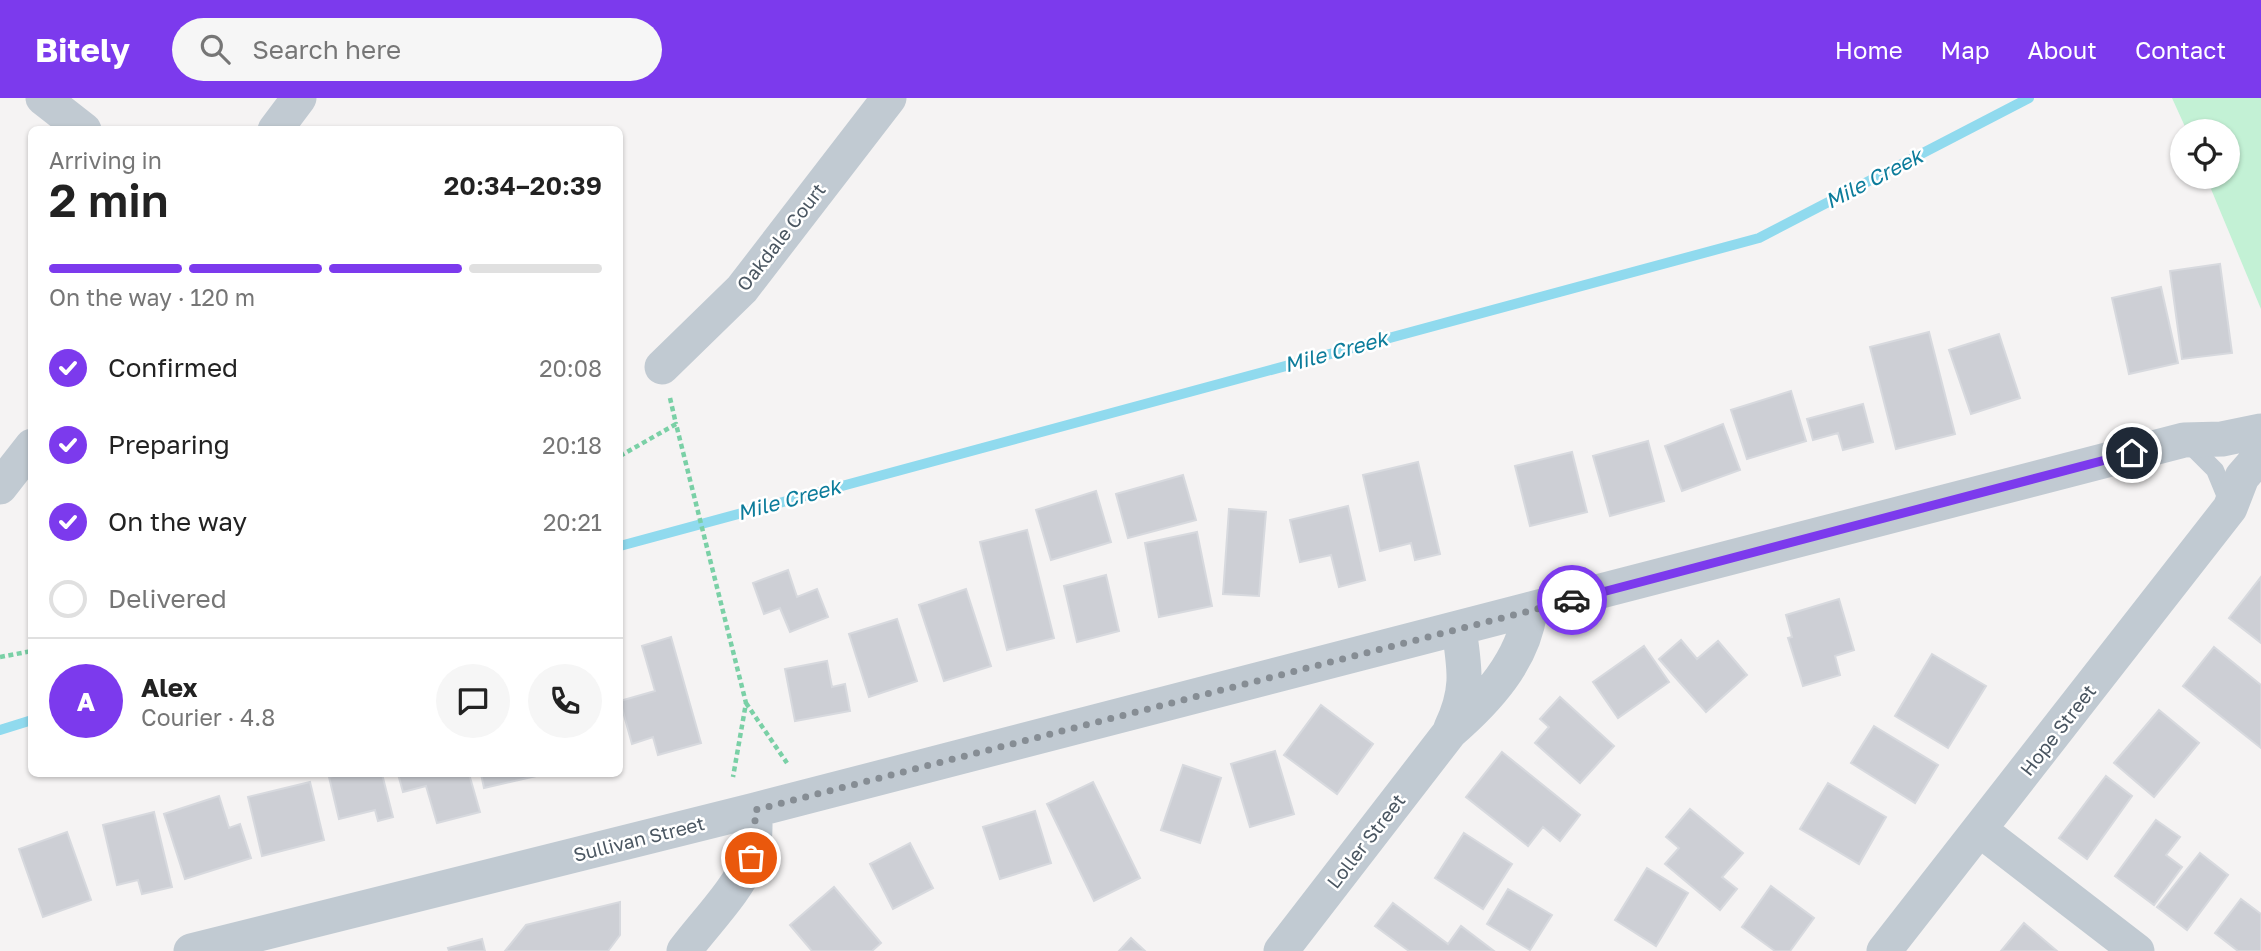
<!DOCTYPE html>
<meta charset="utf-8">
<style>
:root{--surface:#fff;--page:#f6f6f6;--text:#222;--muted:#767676;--line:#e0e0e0;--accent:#7c3aed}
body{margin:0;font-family:"Golos Text",sans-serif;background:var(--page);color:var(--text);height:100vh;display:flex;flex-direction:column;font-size:26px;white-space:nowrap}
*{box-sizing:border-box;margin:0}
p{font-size:23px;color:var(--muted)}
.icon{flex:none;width:38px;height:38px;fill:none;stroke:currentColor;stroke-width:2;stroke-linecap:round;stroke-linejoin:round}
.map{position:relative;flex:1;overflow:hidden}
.drawer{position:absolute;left:28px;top:28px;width:595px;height:651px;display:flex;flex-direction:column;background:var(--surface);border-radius:10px;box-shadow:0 2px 5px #0004}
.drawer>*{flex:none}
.fabs{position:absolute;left:2170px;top:21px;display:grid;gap:14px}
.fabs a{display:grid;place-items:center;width:70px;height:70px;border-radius:50%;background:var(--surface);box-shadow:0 2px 5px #0004;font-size:35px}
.pin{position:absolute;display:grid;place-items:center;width:60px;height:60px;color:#fff;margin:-30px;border:4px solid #fff;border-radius:50%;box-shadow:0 2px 7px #0007}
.courier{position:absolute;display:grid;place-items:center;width:70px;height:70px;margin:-35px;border:5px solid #7c3aed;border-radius:50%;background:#fff;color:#222;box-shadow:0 2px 9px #0007}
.summary em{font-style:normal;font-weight:600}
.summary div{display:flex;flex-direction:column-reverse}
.summary{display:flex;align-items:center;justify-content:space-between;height:119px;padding:0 21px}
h1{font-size:46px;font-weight:600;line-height:52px}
.bar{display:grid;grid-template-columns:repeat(4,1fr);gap:10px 7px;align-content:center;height:84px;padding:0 21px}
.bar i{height:9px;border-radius:5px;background:var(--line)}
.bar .selected{background:var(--accent)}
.bar p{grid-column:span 4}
.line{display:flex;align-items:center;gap:18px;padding:0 21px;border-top:2px solid var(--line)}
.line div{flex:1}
.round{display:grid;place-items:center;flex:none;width:74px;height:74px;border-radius:37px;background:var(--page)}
ol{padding:0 21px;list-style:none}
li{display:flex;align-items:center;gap:21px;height:77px}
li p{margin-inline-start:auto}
li .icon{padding:7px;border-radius:50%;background:var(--accent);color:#fff;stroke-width:4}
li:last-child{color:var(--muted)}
li i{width:38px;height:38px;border:4px solid var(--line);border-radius:50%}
header{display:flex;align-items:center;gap:42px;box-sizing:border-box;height:98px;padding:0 35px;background:var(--accent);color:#fff}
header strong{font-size:33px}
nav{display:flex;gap:38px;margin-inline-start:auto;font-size:24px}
.search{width:490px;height:63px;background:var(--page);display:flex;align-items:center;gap:18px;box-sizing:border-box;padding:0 24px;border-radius:38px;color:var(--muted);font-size:26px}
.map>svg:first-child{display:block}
</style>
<header>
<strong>Bitely</strong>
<div class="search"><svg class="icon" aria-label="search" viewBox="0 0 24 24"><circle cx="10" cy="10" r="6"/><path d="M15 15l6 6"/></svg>Search here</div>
<nav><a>Home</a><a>Map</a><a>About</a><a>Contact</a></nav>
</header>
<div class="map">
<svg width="2261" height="853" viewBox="0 0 2261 853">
<rect width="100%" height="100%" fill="#f5f3f3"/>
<path fill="#c3f1d5" d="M2172,0H2261V211L2206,79H2228V33H2187Z"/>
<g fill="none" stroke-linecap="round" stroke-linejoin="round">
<path stroke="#90daee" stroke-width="10" d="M620,448L1759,140L2029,0
M0,632L32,622"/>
</g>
<path fill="#cdcfd5" stroke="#d7d9de" stroke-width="2" d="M2220,166L2232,255L2182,261L2170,173Z
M2161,189L2178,265L2129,276L2112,200Z
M1929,234L1955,336L1896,351L1870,249Z
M1999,236L2020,300L1971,316L1949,252Z
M1791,293L1806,343L1747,361L1731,312Z
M1863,306L1873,344L1843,352L1838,335L1813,342L1807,321Z
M1723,326L1740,372L1682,393L1665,348Z
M1648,343L1664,403L1610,418L1593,358Z
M1572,354L1587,414L1530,428L1515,368Z
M1418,364L1440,456L1415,462L1411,445L1380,453L1363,377Z
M1183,377L1196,422L1128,440L1116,396Z
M1096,393L1111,444L1051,462L1036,412Z
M1348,408L1365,482L1339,489L1331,457L1300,464L1290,422Z
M1229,411L1266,414L1259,498L1223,496Z
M1027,432L1054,540L1007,552L980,444Z
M1197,434L1212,508L1159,519L1145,445Z
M788,472L797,499L817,491L828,519L790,534L780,510L764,516L753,485Z
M1106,477L1119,533L1077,544L1064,488Z
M2261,479V545L2229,520Z
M966,491L991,568L944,583L919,507Z
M1839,501L1854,552L1835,558L1840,577L1803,588L1788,540L1792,539L1786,517Z
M897,521L917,583L869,599L849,536Z
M671,539L701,645L658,657L653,639L632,646L620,603L655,593L642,548Z
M1681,542L1697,561L1718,543L1747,577L1706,614L1659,561Z
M1644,548L1669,584L1618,620L1593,584Z
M2214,549L2261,587V650L2183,588Z
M1932,556L1986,588L1948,650L1895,618Z
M827,563L832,589L845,586L850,613L795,623L785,571Z
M1560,599L1614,648L1580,685L1535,645L1549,629L1540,621Z
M1321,607L1373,646L1337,696L1284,657Z
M2159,612L2199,645L2154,699L2114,665Z
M1874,628L1938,667L1915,705L1851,665Z
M1275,653L1294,716L1250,729L1231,666Z
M1502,654L1580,717L1560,743L1543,729L1528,748L1466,699Z
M1183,667L1221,680L1200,745L1161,732Z
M342,676H382L393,719L378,723L375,712L339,721L329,679Z
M398,676H469L480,714L437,725L426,688L403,694Z
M481,676H545L484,690Z
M2106,678L2132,698L2087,761L2059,740Z
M310,684L324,742L262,758L248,699Z
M1093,684L1140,780L1094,803L1047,706Z
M1828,685L1886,719L1859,766L1800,731Z
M219,698L229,730L240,726L251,760L185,781L164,716Z
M1690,711L1743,755L1722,779L1737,791L1720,812L1665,766L1679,750L1666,739Z
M1035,713L1051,765L1000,781L983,729Z
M154,714L172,789L142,796L138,782L117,787L103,727Z
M2156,722L2180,739L2166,757L2182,769L2154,807L2115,778Z
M67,734L91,802L43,819L19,751Z
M1464,735L1512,766L1483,811L1435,780Z
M910,745L933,790L893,811L870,766Z
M2200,755L2228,777L2187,832L2157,809Z
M1647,770L1688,795L1656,848L1615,822Z
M1771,788L1814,820L1790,853H1775L1742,829Z
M834,789L881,845L872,853H812L790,827Z
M1508,791L1552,817L1530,852L1487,826Z
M2241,801L2261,816V853H2238L2215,835Z
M620,804V837L608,853H505L526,827Z
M1393,805L1448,846L1461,828L1494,853H1409L1375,828Z
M2024,825L2057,853H2001Z
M1131,840L1145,853H1119Z
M482,841L485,853H449L448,850Z"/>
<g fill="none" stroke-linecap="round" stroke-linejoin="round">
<path stroke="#7ad0a6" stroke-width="4.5" stroke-dasharray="5 3.5" stroke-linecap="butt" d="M670,300L676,326
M620,358L676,326L746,605L733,679
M0,559L32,553
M746,605L787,665"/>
<path stroke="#c1cad2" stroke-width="18" d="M2187,344L2215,372L2229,406"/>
<path stroke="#c1cad2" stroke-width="35" d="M43,0L84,32
M275,32L299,0
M662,269L742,191L889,0
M0,389L32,348
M1451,630C1469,592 1465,572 1459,531
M1980,732L2137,853
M191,853L755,712L2184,342L2222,341L2261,333
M684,853C704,826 738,792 750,761C756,745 755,728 755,712
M1281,853L1450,634C1487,602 1523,563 1530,513
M1884,853L2230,410L2242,379L2261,357"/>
</g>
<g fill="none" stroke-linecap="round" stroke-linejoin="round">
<path stroke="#868d94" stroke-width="7" stroke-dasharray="0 12.6" d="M751,760L755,744V712L1572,502"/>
<path stroke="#7c3aed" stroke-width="9" d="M1572,502L2132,355"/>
</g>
<g text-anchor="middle" stroke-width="5" stroke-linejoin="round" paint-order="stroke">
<g font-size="19" fill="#4a5661" stroke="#fff">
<text transform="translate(781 139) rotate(-52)" y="7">Oakdale Court</text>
<text transform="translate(2058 632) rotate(-52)" y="7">Hope Street</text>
<text transform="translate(639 741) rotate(-14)" y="7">Sullivan Street</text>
<text transform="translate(1366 743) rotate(-52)" y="7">Loller Street</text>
</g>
<g font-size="21" font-style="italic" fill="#0c7c9b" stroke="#fff">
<text transform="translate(1874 81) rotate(-27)" y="7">Mile Creek</text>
<text transform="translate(1336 254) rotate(-15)" y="7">Mile Creek</text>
<text transform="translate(789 402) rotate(-15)" y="7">Mile Creek</text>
</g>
</g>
</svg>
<div class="fabs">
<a><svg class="icon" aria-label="locate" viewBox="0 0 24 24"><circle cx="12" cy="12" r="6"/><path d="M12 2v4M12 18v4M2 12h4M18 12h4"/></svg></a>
</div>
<div class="pin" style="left:751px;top:760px;background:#ea580c"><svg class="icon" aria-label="bag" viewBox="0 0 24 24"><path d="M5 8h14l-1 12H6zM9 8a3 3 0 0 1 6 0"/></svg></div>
<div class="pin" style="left:2132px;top:355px;background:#1f2937"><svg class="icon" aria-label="home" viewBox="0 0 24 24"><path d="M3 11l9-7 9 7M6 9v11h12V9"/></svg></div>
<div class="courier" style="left:1572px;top:502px"><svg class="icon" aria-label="car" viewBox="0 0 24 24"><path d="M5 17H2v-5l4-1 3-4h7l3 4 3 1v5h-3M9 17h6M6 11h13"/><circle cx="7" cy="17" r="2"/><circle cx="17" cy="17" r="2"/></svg></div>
<section class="drawer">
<div class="summary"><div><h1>2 min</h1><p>Arriving in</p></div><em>20:34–20:39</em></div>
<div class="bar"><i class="selected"></i><i class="selected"></i><i class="selected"></i><i></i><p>On the way · 120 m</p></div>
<ol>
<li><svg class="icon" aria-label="check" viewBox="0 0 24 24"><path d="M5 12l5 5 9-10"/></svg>Confirmed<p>20:08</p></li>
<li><svg class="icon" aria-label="check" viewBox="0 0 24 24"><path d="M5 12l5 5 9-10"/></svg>Preparing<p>20:18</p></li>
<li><svg class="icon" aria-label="check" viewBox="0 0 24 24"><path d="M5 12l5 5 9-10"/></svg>On the way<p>20:21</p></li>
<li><i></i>Delivered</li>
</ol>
<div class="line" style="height:126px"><b class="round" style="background:var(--accent);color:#fff">A</b><div><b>Alex</b><p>Courier · 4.8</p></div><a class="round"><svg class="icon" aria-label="chat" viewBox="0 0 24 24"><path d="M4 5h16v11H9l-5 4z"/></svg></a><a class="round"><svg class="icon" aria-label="phone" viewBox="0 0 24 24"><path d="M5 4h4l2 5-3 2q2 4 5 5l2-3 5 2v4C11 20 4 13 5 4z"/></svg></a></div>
</section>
</div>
